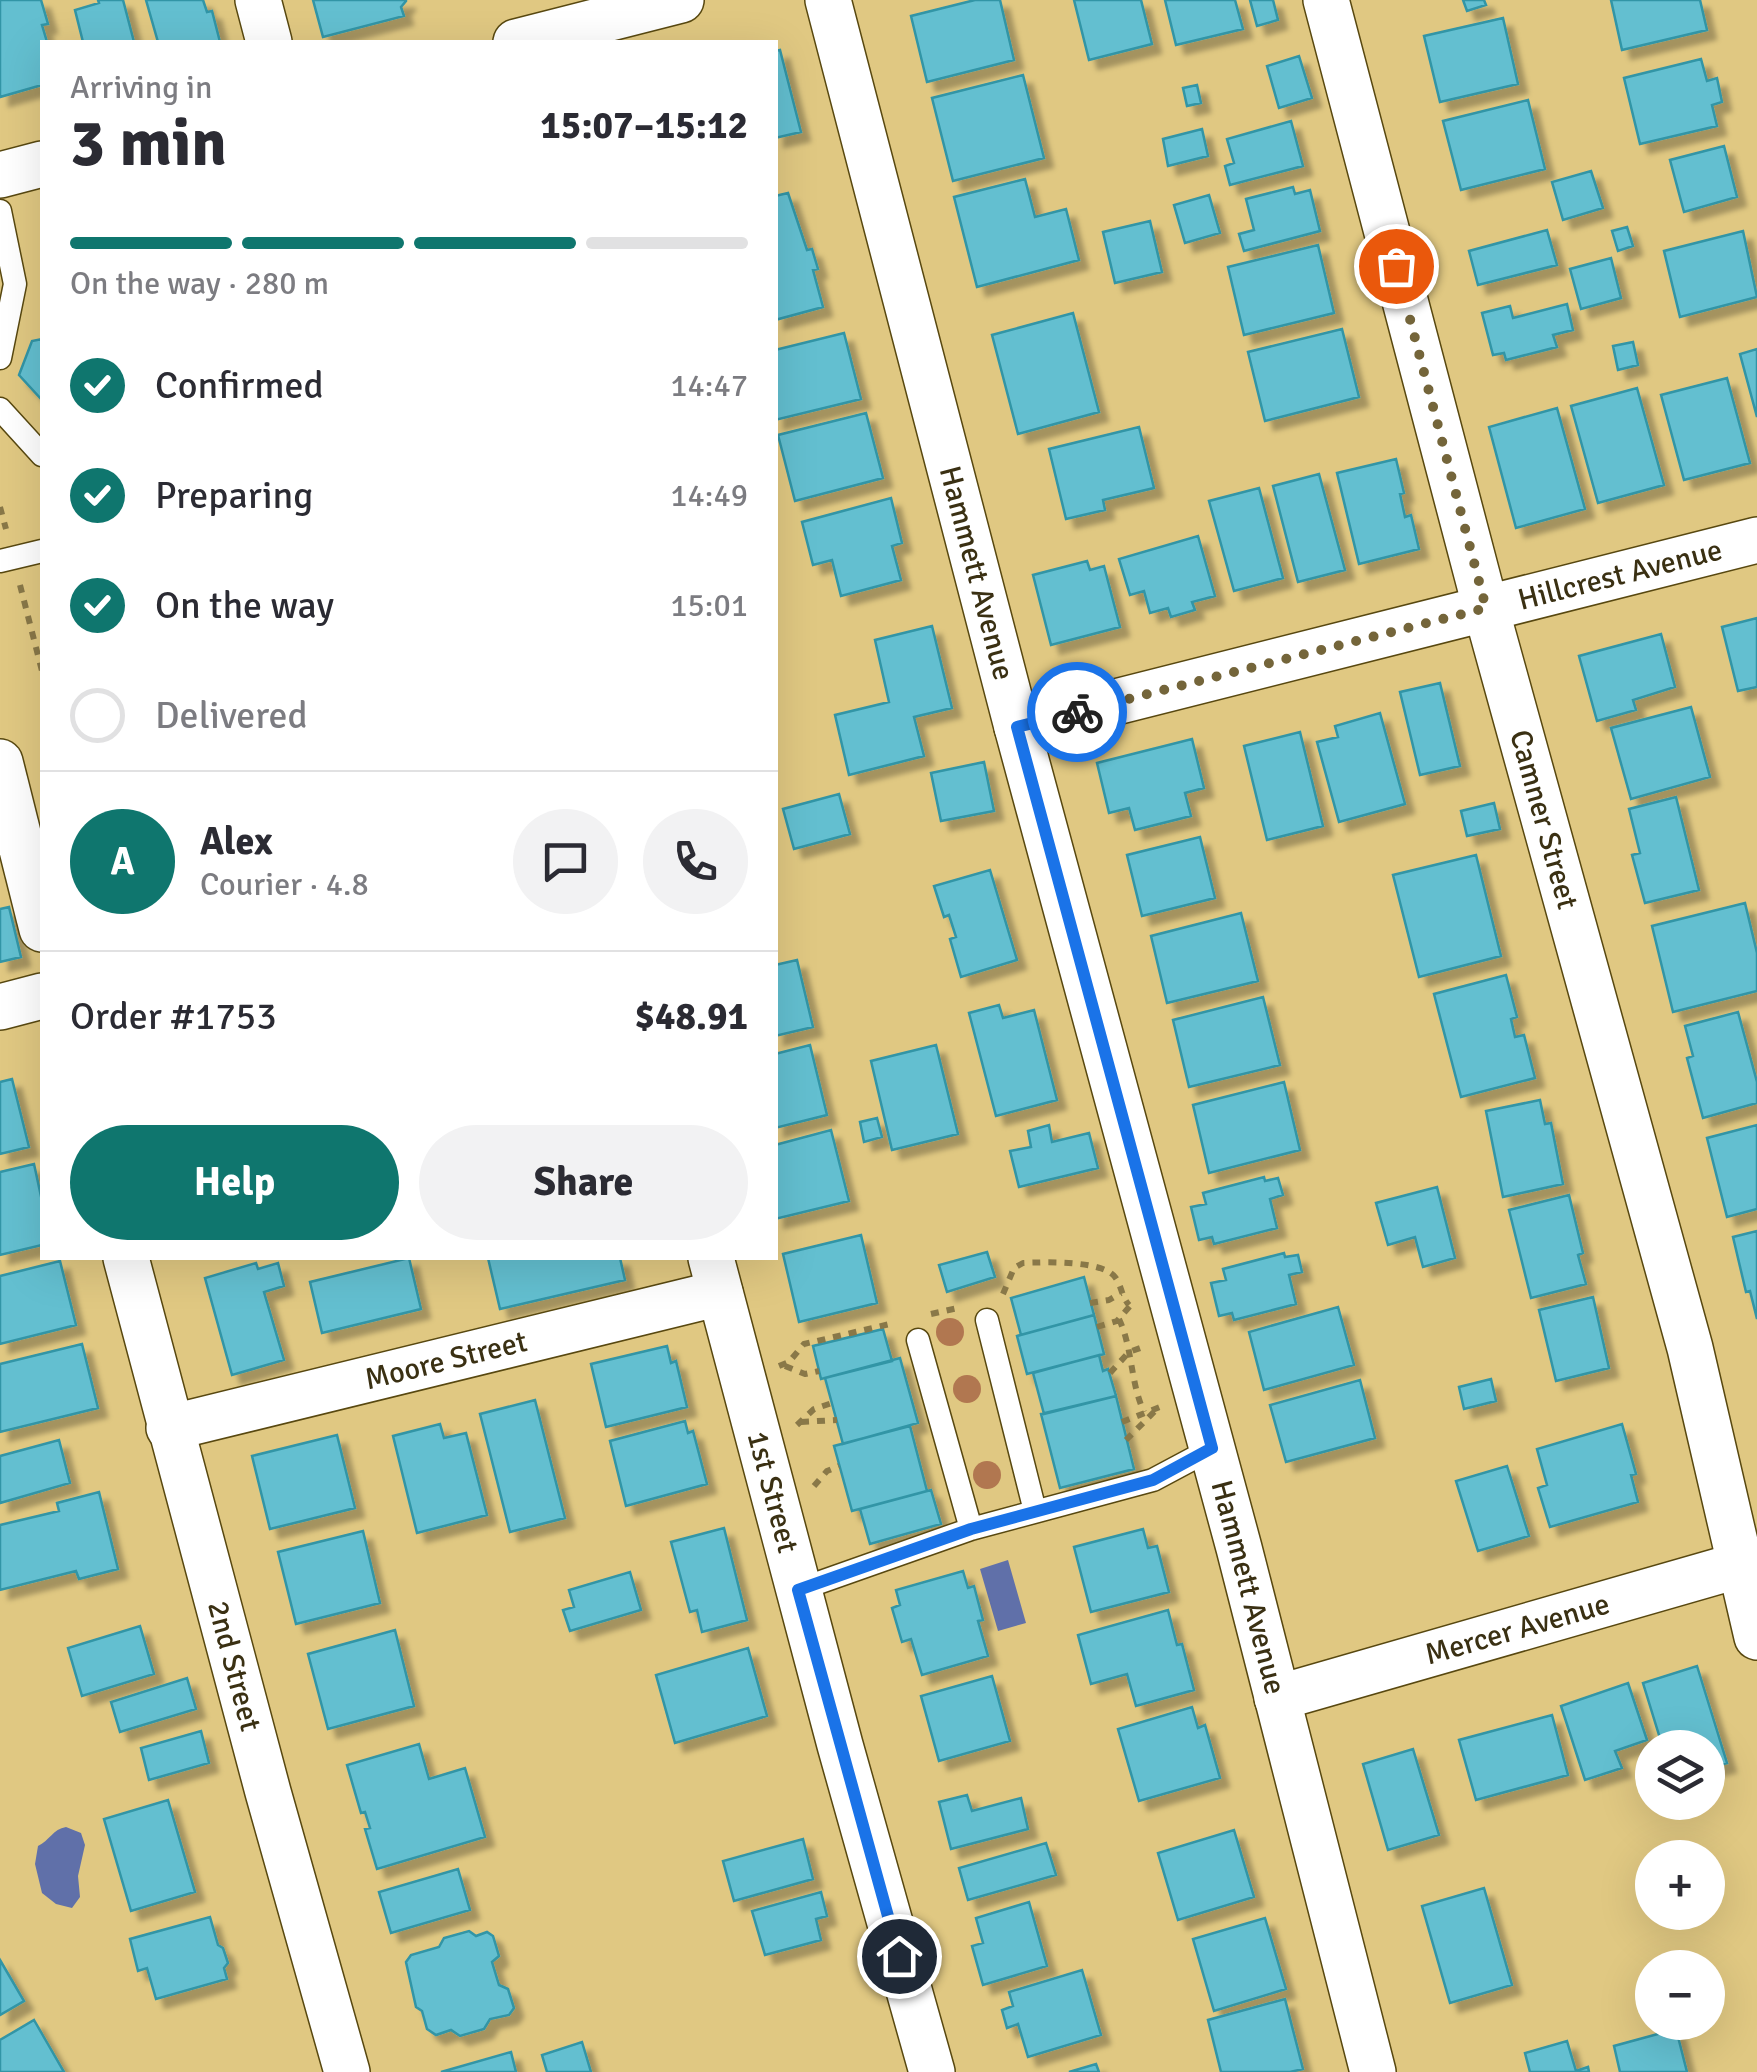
<!DOCTYPE html>
<meta charset="utf-8">
<style>
:root{--surface:#fff;--page:#f2f2f3;--text:#2b2b33;--muted:#7c7c81;--line:#e1e1e2;--accent:#0f766e}
body{margin:0;font-family:Signika,sans-serif;background:var(--page);color:var(--text);height:100vh;display:flex;flex-direction:column;font-size:38px;white-space:nowrap}
*{box-sizing:border-box;margin:0}
p{font-size:32px;color:var(--muted)}
.icon{flex:none;width:55px;height:55px;fill:none;stroke:currentColor;stroke-width:2;stroke-linecap:round;stroke-linejoin:round}
.map{position:relative;flex:1;overflow:hidden}
.panel{position:absolute;left:40px;top:40px;width:738px;height:1220px;display:flex;flex-direction:column;background:var(--surface);border-radius:0px;box-shadow:0 10px 40px #0002}
.panel>*{flex:none}
.fabs{position:absolute;left:1635px;top:1730px;display:grid;gap:20px}
.fabs a{display:grid;place-items:center;width:90px;height:90px;border-radius:50%;background:var(--surface);box-shadow:0 10px 40px #0002;font-size:50px}
.pin{position:absolute;display:grid;place-items:center;width:85px;height:85px;color:#fff;margin:-42px;border:5px solid #fff;border-radius:50%;box-shadow:0 2px 10px #0007}
.courier{position:absolute;display:grid;place-items:center;width:100px;height:100px;margin:-50px;border:8px solid #1a73e8;border-radius:50%;background:#fff;color:#222;box-shadow:0 2px 12px #0007}
.head em{font-style:normal;font-weight:700}
.head div{display:flex;flex-direction:column-reverse}
.head{display:flex;align-items:center;justify-content:space-between;height:170px;padding:0 30px}
h1{font-size:65px;font-weight:700;line-height:75px}
.bar{display:grid;grid-template-columns:repeat(4,1fr);gap:15px 10px;align-content:center;height:120px;padding:0 30px}
.bar i{height:12px;border-radius:8px;background:var(--line)}
.bar .active{background:var(--accent)}
.bar p{grid-column:span 4}
.line{display:flex;align-items:center;gap:25px;padding:0 30px;border-top:2px solid var(--line)}
.line div{flex:1}
.round{display:grid;place-items:center;flex:none;width:105px;height:105px;border-radius:52px;background:var(--page)}
ol{padding:0 30px;list-style:none}
li{display:flex;align-items:center;gap:30px;height:110px}
li p{margin-inline-start:auto}
li .icon{padding:10px;border-radius:50%;background:var(--accent);color:#fff;stroke-width:4}
li:last-child{color:var(--muted)}
li i{width:55px;height:55px;border:5px solid var(--line);border-radius:50%}
.action{display:flex;gap:20px;margin-top:auto;padding:20px 30px}
.action a{flex:1;height:115px;border-radius:60px;background:var(--accent);color:#fff;font-size:40px;font-weight:700;line-height:115px;text-align:center}
.action a+a{background:var(--page);color:var(--text)}
.map>svg:first-child{display:block}
</style>
<div class="map">
<svg width="1757" height="2072" viewBox="0 0 1757 2072">
<defs>
<filter id="shadow"><feDropShadow dx="9" dy="9" stdDeviation="2.5" flood-color="#0004"/></filter>
</defs>
<rect width="100%" height="100%" fill="#e0c882"/>
<path fill="#6070a9" d="M1008,1560L1026,1623L998,1631L980,1569Z
M66,1827L81,1833L85,1845L78,1876L80,1897L72,1908L56,1904L42,1893L35,1864L38,1846C49,1841 53,1829 66,1827Z"/>
<path fill="#64bfd0" stroke="#3195a6" stroke-width="2.5" filter="url(#shadow)" d="M0,0H41L48,24L42,25L47,42H42V85L0,97Z
M98,0H123L134,42H83L75,10L99,3Z
M146,0H203L207,12L212,11L220,42H158Z
M313,0H406V1L401,7L404,16L323,37Z
M975,0H1000L1014,60L927,82L911,16Z
M1074,0H1141L1152,44L1089,60Z
M1165,0H1235L1243,29L1176,45Z
M1250,0H1273L1278,20L1257,26Z
M1463,0H1484L1486,5L1467,11Z
M1611,0H1700L1707,30L1622,50Z
M1503,18L1518,84L1440,102L1424,36Z
M780,50L801,132L775,138V51Z
M1299,56L1312,98L1279,108L1267,66Z
M1701,59L1707,81L1717,78L1722,102L1712,105L1717,126L1640,144L1624,78Z
M1023,75L1044,158L953,181L932,98Z
M1197,85L1201,103L1187,106L1183,88Z
M1528,100L1545,169L1461,190L1443,121Z
M1291,121L1303,166L1230,185L1225,166L1234,163L1227,139Z
M1202,129L1208,156L1168,166L1163,139Z
M1724,146L1737,197L1684,212L1670,160Z
M1591,171L1603,208L1563,220L1552,182Z
M1025,179L1035,217L1066,209L1079,260L977,287L954,197Z
M1293,187L1295,194L1310,190L1320,231L1244,251L1239,234L1254,230L1246,199Z
M788,193L807,250L812,249L818,269L813,270L823,307L775,320V196Z
M1209,195L1220,233L1185,243L1174,205Z
M1150,221L1162,272L1115,283L1103,232Z
M1627,227L1633,246L1618,251L1612,231Z
M1547,230L1557,265L1478,285L1469,251Z
M1743,231L1757,297L1680,317L1664,251Z
M1318,245L1334,313L1244,335L1228,267Z
M1611,258L1621,298L1581,309L1570,269Z
M1567,304L1573,330L1553,335L1557,347L1506,360L1504,353L1493,355L1482,313L1510,306L1513,318Z
M1073,313L1099,412L1018,434L992,335Z
M1342,329L1359,397L1265,421L1248,352Z
M844,333L861,399L775,420V350Z
M42,339V400L19,375L32,341Z
M1633,342L1638,365L1618,370L1613,346Z
M1757,349V417L1740,354Z
M1727,378L1750,463L1684,480L1661,395Z
M1637,388L1664,485L1598,503L1571,406Z
M1557,408L1585,509L1516,528L1489,427Z
M866,413L883,478L795,501L778,435Z
M1139,427L1154,488L1103,500L1105,510L1066,519L1049,449Z
M1396,459L1404,493L1400,494L1405,517L1411,515L1419,549L1359,564L1337,473Z
M1319,474L1345,570L1298,582L1273,486Z
M1259,488L1283,578L1234,591L1209,501Z
M891,498L902,543L892,546L901,580L841,596L832,560L813,565L802,522Z
M1198,536L1215,596L1192,602L1195,610L1171,617L1168,608L1150,613L1144,591L1130,595L1119,559Z
M1087,561L1090,570L1104,566L1120,627L1051,645L1033,575Z
M1757,618V687L1738,691L1722,627Z
M932,626L952,708L914,717L924,756L849,775L835,715L889,702L875,640Z
M1661,634L1675,687L1633,700L1636,710L1597,721L1579,656Z
M1440,683L1460,766L1420,775L1400,692Z
M1691,707L1710,777L1631,799L1611,728Z
M1380,713L1405,804L1339,822L1317,742L1338,737L1335,726Z
M1300,732L1323,826L1267,840L1244,746Z
M1192,739L1204,788L1185,793L1191,816L1135,830L1129,808L1109,813L1097,763Z
M984,762L994,811L941,821L931,773Z
M839,794L850,834L794,849L783,809Z
M1676,797L1699,890L1645,903L1632,855L1640,853L1629,809Z
M1494,803L1500,829L1467,836L1461,811Z
M1200,837L1215,898L1142,916L1127,855Z
M1476,855L1501,956L1419,977L1393,875Z
M990,870L1017,960L961,977L950,939L956,937L949,915L944,917L934,886Z
M1745,903L1757,953V991L1673,1012L1652,926Z
M9,907L21,957L0,962V909Z
M1241,913L1258,981L1167,1003L1151,936Z
M797,960L813,1027L775,1036V965Z
M1506,975L1517,1017L1511,1019L1515,1037L1524,1035L1535,1078L1461,1097L1434,994Z
M1263,997L1280,1065L1189,1087L1173,1020Z
M999,1005L1003,1018L1034,1010L1057,1100L996,1116L969,1013Z
M1738,1012L1757,1082V1103L1703,1118L1687,1058L1693,1056L1685,1026Z
M810,1045L827,1115L775,1128V1054Z
M936,1045L958,1134L892,1150L871,1061Z
M12,1079L29,1147L0,1154V1082Z
M1284,1082L1300,1150L1209,1173L1193,1105Z
M1540,1100L1545,1124L1551,1123L1563,1184L1503,1197L1486,1111Z
M877,1118L882,1137L864,1142L860,1122Z
M1049,1125L1052,1142L1089,1133L1098,1168L1019,1187L1010,1151L1031,1147L1028,1131Z
M1757,1125V1209L1727,1217L1707,1138Z
M831,1130L849,1201L775,1219V1145Z
M34,1164L42,1201V1245L0,1255V1172Z
M1264,1177L1265,1181L1278,1178L1283,1195L1270,1199L1277,1228L1214,1244L1212,1237L1199,1240L1191,1207L1206,1204L1203,1193Z
M1437,1187L1455,1258L1423,1267L1415,1237L1388,1245L1376,1203Z
M1569,1195L1583,1253L1578,1255L1586,1284L1531,1298L1509,1210Z
M1757,1231V1319L1750,1291L1746,1292L1733,1237Z
M861,1235L877,1303L799,1322L783,1254Z
M987,1252L995,1277L947,1292L939,1265Z
M1284,1253L1285,1257L1298,1255L1302,1272L1289,1275L1296,1304L1234,1320L1232,1313L1219,1316L1211,1283L1226,1280L1223,1269Z
M409,1258L421,1309L322,1333L310,1282Z
M488,1258H620L625,1280L500,1309Z
M60,1261L76,1325L0,1344V1276Z
M256,1263L258,1269L278,1263L284,1286L264,1292L284,1360L232,1375L205,1278Z
M1084,1277L1094,1315L1021,1335L1011,1298Z
M1593,1297L1609,1368L1556,1381L1539,1310Z
M1338,1307L1354,1365L1264,1390L1249,1332Z
M1094,1315L1104,1354L1027,1374L1017,1336Z
M883,1329L892,1361L821,1379L813,1346Z
M82,1344L98,1408L0,1432V1364Z
M667,1346L671,1363L676,1361L687,1407L606,1427L591,1364Z
M1099,1355L1103,1371L1108,1369L1116,1396L1044,1414L1033,1373Z
M900,1358L918,1423L843,1444L825,1378Z
M1491,1379L1496,1401L1464,1409L1459,1387Z
M1360,1380L1375,1438L1286,1462L1270,1405Z
M1116,1396L1134,1469L1060,1488L1041,1414Z
M535,1400L565,1518L510,1532L480,1414Z
M685,1421L688,1433L693,1431L707,1484L626,1506L610,1441Z
M440,1424L444,1438L466,1433L487,1515L417,1533L393,1436Z
M1622,1424L1636,1474L1631,1475L1638,1502L1550,1527L1538,1488L1547,1485L1537,1449Z
M910,1426L927,1491L852,1511L834,1446Z
M337,1435L355,1508L270,1529L252,1456Z
M59,1440L70,1483L0,1503V1456Z
M1507,1466L1529,1536L1478,1551L1456,1481Z
M931,1490L941,1524L870,1544L860,1509Z
M99,1492L118,1569L79,1579L76,1571L0,1590V1525L59,1511L57,1503Z
M724,1528L747,1620L702,1632L697,1610L690,1612L671,1542Z
M1143,1529L1148,1548L1157,1546L1169,1592L1091,1612L1074,1547Z
M363,1531L380,1603L296,1624L278,1552Z
M963,1571L968,1588L974,1586L983,1620L978,1621L988,1656L922,1675L911,1639L902,1642L892,1608L900,1605L896,1590Z
M630,1572L641,1610L570,1631L563,1610L574,1607L569,1590Z
M1168,1610L1177,1645L1182,1644L1194,1690L1136,1706L1127,1674L1091,1684L1078,1635Z
M140,1626L154,1674L82,1696L68,1648Z
M395,1630L414,1706L328,1729L308,1654Z
M748,1648L767,1716L675,1743L656,1675Z
M1697,1666L1727,1763L1708,1768V1748H1663L1643,1683Z
M992,1676L1010,1741L939,1761L921,1696Z
M187,1678L196,1709L120,1732L111,1702Z
M1628,1683L1647,1740L1615,1751L1622,1768L1585,1780L1561,1706Z
M1192,1707L1198,1728L1205,1725L1220,1778L1139,1801L1118,1729Z
M1552,1715L1568,1775L1476,1800L1459,1740Z
M201,1731L209,1763L149,1780L141,1748Z
M419,1744L429,1779L465,1768L485,1837L377,1869L365,1829L370,1828L365,1812L361,1813L347,1765Z
M1413,1749L1439,1835L1388,1850L1363,1764Z
M967,1795L972,1811L1021,1798L1028,1829L951,1849L939,1802Z
M168,1800L195,1892L131,1911L104,1819Z
M1234,1830L1254,1897L1178,1920L1158,1853Z
M803,1839L813,1879L734,1901L723,1861Z
M1046,1843L1056,1875L968,1900L959,1868Z
M458,1869L470,1910L391,1933L379,1892Z
M1484,1888L1512,1985L1450,2003L1422,1906Z
M821,1892L827,1916L816,1919L821,1940L765,1955L752,1911Z
M1029,1902L1047,1966L983,1985L972,1946L983,1943L976,1918Z
M210,1917L218,1945L223,1948L228,1963L224,1968L227,1979L156,1999L147,1968L138,1971L130,1939Z
M1265,1918L1286,1989L1214,2011L1193,1939Z
M469,1931L476,1936L487,1932L493,1936L499,1956L492,1962L499,1985L508,1989L514,2008L509,2015L490,2019L484,2029L460,2036L451,2030L436,2035L427,2029L422,2011L416,2007L406,1962L411,1955L439,1947L444,1938Z
M0,1960L24,2001L0,2015Z
M1082,1970L1101,2035L1028,2057L1018,2024L1007,2028L1002,2010L1013,2006L1009,1992Z
M1285,1999L1303,2069L1290,2072H1221L1208,2020Z
M34,2020L64,2072H0V2040Z
M1676,2029L1687,2072H1620L1614,2046Z
M1567,2041L1576,2071L1588,2067L1589,2072H1530L1525,2053Z
M582,2042L591,2072H547L542,2055Z
M511,2052L516,2072H441Z
M1096,2064L1099,2072H1069Z"/>
<g fill="none" stroke-linecap="round" stroke-linejoin="round">
<defs>
<path id="service" d="M0,211L15,284L0,358
M0,409L42,455
M0,561L42,551
M987,1320L1035,1511
M918,1340L971,1529
M798,1590L971,1529L1153,1480L1213,1448"/>
<g id="minor">
<path d="M258,0L269,42"/>
<path id="s1" d="M828,0L1017,727L1239,1548L1373,2072"/>
<path id="s2" d="M1326,0L1486,609L1690,1348L1757,1637"/>
<path d="M516,42L681,0"/>
<path d="M0,175L42,164"/>
<path id="s3" d="M1017,727L1757,540"/>
<path d="M0,762L42,929"/>
<path d="M0,1007L42,996"/>
<path id="s4" d="M126,1258L268,1792L347,2072"/>
<path id="s5" d="M711,1258L840,1745L932,2072"/>
<path id="s6" d="M169,1428L720,1293"/>
<path id="s7" d="M1277,1698L1757,1560"/>
</g>
</defs>
<use href="#service" stroke="#584810" stroke-width="25"/>
<use href="#minor" stroke="#584810" stroke-width="48"/>
<path stroke="#897848" stroke-width="6" stroke-dasharray="8 8" stroke-linecap="butt" d="M0,507L6,529
M20,585L42,671
M1003,1294L1014,1268L1023,1263C1044,1262 1102,1260 1115,1277C1122,1286 1121,1296 1129,1305
M1090,1303L1109,1300L1121,1293
M931,1314L962,1307
M1119,1319C1133,1349 1130,1382 1144,1412
M1097,1327L1117,1321L1130,1306
M779,1366L789,1362L804,1344L894,1323
M785,1366L805,1374L819,1371
M1110,1373L1129,1352L1143,1347
M801,1422L837,1420
M1122,1422L1160,1407
M797,1425L814,1409L832,1403
M1126,1440L1156,1410
M814,1486L827,1471L839,1466"/>
<use href="#service" stroke="#fff" stroke-width="22"/>
<use href="#minor" stroke="#fff" stroke-width="45"/>
</g>
<g fill="#b17750">
<circle cx="950" cy="1332" r="14"/>
<circle cx="967" cy="1389" r="14"/>
<circle cx="987" cy="1475" r="14"/>
</g>
<g fill="none" stroke-linecap="round" stroke-linejoin="round">
<path stroke="#74653a" stroke-width="10" stroke-dasharray="0 18" d="M1077,712L1486,608L1396,266"/>
<path stroke="#1a73e8" stroke-width="12" d="M899,1956L798,1590L971,1529L1153,1480L1212,1448L1017,727L1077,712"/>
</g>
<g text-anchor="middle" stroke-width="8" stroke-linejoin="round" paint-order="stroke">
<g font-size="30" fill="#3a3013" stroke="#f6eac8">
<text dy="10" stroke="none"><textPath href="#s1" startOffset="592">Hammett Avenue</textPath></text>
<text dy="10" stroke="none"><textPath href="#s3" startOffset="622">Hillcrest Avenue</textPath></text>
<text dy="10" stroke="none"><textPath href="#s2" startOffset="848">Camner Street</textPath></text>
<text dy="10" stroke="none"><textPath href="#s6" startOffset="285">Moore Street</textPath></text>
<text dy="10" stroke="none"><textPath href="#s5" startOffset="242">1st Street</textPath></text>
<text dy="10" stroke="none"><textPath href="#s1" startOffset="1642">Hammett Avenue</textPath></text>
<text dy="10" stroke="none"><textPath href="#s7" startOffset="250">Mercer Avenue</textPath></text>
<text dy="10" stroke="none"><textPath href="#s4" startOffset="422">2nd Street</textPath></text>
</g>
</g>
</svg>
<div class="fabs">
<a><svg class="icon" aria-label="layers" viewBox="0 0 24 24"><path d="M12 4l9 5-9 5-9-5zM3 14l9 5 9-5"/></svg></a>
<a>+</a>
<a>−</a>
</div>
<div class="pin" style="left:1396px;top:266px;background:#ea580c"><svg class="icon" aria-label="bag" viewBox="0 0 24 24"><path d="M5 8h14l-1 12H6zM9 8a3 3 0 0 1 6 0"/></svg></div>
<div class="pin" style="left:899px;top:1956px;background:#1f2937"><svg class="icon" aria-label="home" viewBox="0 0 24 24"><path d="M3 11l9-7 9 7M6 9v11h12V9"/></svg></div>
<div class="courier" style="left:1077px;top:712px"><svg class="icon" aria-label="bike" viewBox="0 0 24 24"><circle cx="6" cy="16" r="4"/><circle cx="18" cy="16" r="4"/><path d="M6 16l4-8h5l3 8M10 8l3 8H6M13 5h3"/></svg></div>
<section class="panel">
<div class="head"><div><h1>3 min</h1><p>Arriving in</p></div><em>15:07–15:12</em></div>
<div class="bar"><i class="active"></i><i class="active"></i><i class="active"></i><i></i><p>On the way · 280 m</p></div>
<ol>
<li><svg class="icon" aria-label="check" viewBox="0 0 24 24"><path d="M5 12l5 5 9-10"/></svg>Confirmed<p>14:47</p></li>
<li><svg class="icon" aria-label="check" viewBox="0 0 24 24"><path d="M5 12l5 5 9-10"/></svg>Preparing<p>14:49</p></li>
<li><svg class="icon" aria-label="check" viewBox="0 0 24 24"><path d="M5 12l5 5 9-10"/></svg>On the way<p>15:01</p></li>
<li><i></i>Delivered</li>
</ol>
<div class="line" style="height:180px"><b class="round" style="background:var(--accent);color:#fff">A</b><div><b>Alex</b><p>Courier · 4.8</p></div><a class="round"><svg class="icon" aria-label="chat" viewBox="0 0 24 24"><path d="M4 5h16v11H9l-5 4z"/></svg></a><a class="round"><svg class="icon" aria-label="phone" viewBox="0 0 24 24"><path d="M5 4h4l2 5-3 2q2 4 5 5l2-3 5 2v4C11 20 4 13 5 4z"/></svg></a></div>
<div class="line" style="height:130px"><div>Order #1753</div><b>$48.91</b></div>
<div class="action"><a>Help</a><a>Share</a></div>
</section>
</div>
